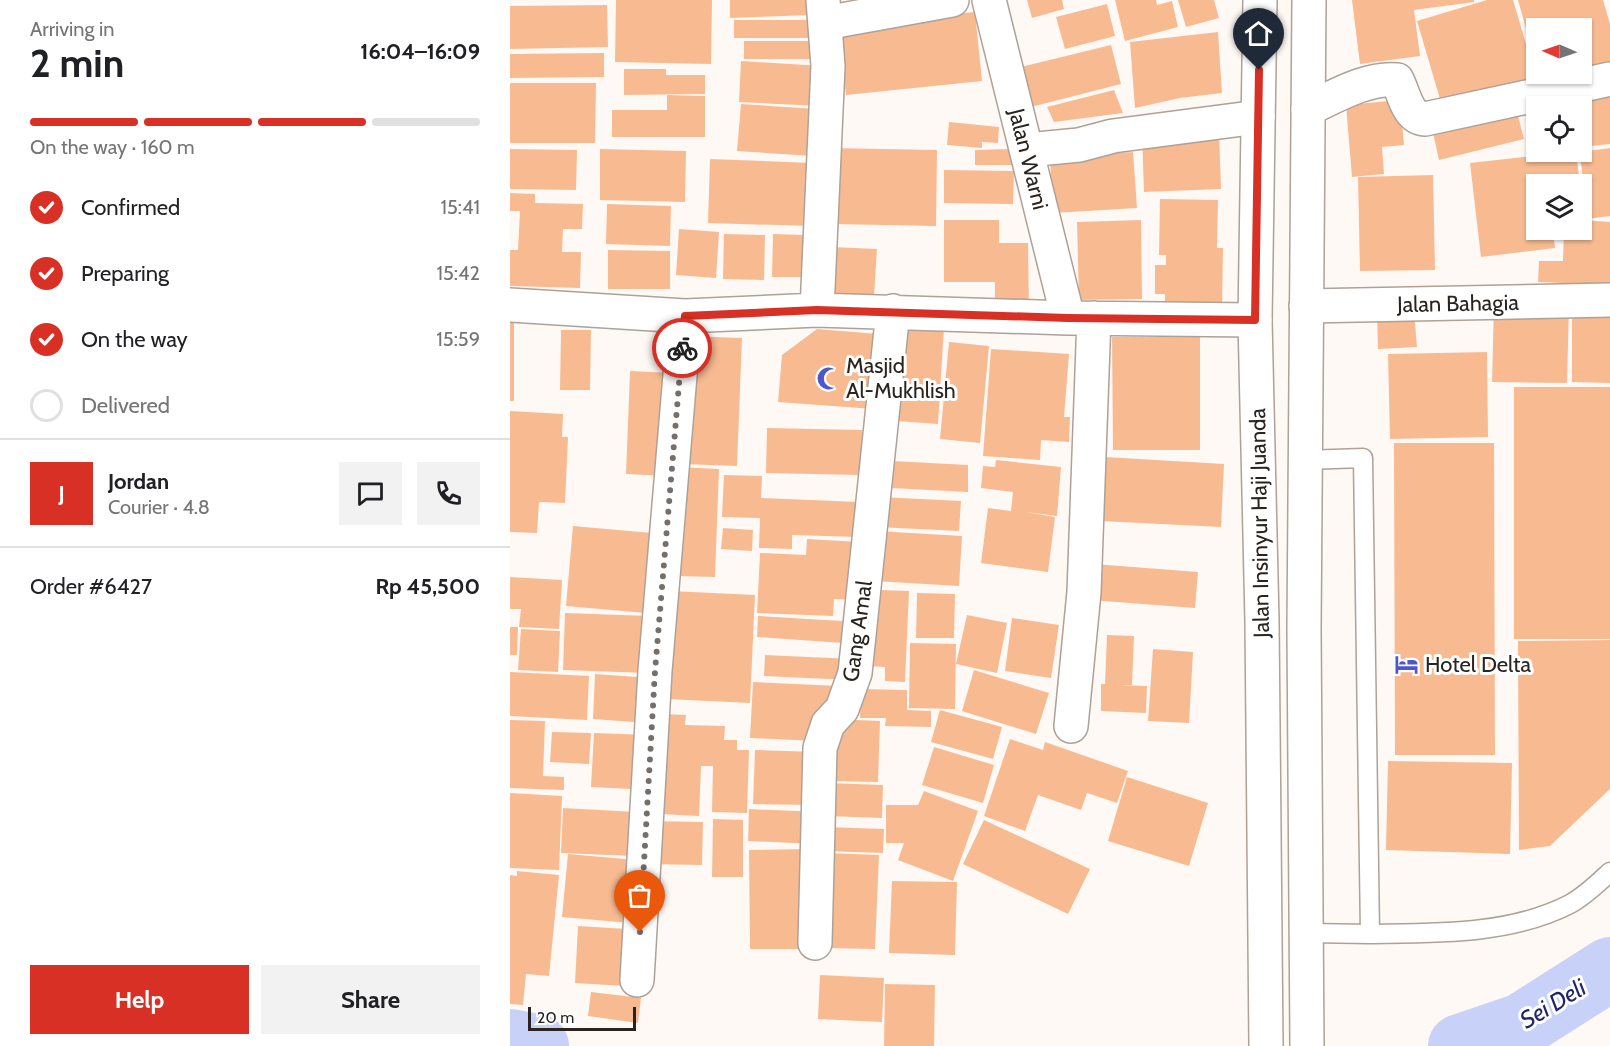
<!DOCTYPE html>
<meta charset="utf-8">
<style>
:root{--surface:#fff;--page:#f2f2f2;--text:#202124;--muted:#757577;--line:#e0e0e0;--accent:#d93025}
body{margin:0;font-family:Cabin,sans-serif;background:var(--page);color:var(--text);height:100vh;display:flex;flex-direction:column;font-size:22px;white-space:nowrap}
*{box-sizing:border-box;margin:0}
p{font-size:20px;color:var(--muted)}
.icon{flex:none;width:33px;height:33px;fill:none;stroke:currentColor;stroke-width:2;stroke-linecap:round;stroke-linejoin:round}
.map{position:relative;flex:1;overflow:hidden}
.sheet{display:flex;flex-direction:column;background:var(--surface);width:510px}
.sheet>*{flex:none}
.needle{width:39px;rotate:272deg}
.fabs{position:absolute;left:1016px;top:18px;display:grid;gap:12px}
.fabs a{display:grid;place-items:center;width:66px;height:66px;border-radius:0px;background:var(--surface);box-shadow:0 2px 4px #0004;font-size:30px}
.scale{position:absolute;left:18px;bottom:15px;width:108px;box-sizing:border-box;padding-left:6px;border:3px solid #292420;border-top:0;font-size:16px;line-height:21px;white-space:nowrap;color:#292420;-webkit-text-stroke:4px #fff;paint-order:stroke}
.pin{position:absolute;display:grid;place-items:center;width:51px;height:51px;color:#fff;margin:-62px -26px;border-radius:50% 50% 50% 0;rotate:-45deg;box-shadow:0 0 6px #0007}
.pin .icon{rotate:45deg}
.courier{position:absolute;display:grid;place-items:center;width:60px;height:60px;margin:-30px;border:4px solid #d93025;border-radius:50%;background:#fff;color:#222;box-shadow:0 2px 8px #0007}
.overview em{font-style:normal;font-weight:800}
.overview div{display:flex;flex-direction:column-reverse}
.overview{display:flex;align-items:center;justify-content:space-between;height:102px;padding:0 30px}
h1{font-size:39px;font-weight:800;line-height:45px}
.bar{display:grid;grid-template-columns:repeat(4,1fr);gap:9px 6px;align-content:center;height:72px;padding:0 30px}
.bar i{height:8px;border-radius:4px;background:var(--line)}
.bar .current{background:var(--accent)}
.bar p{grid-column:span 4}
.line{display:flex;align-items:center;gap:15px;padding:0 30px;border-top:2px solid var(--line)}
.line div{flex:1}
.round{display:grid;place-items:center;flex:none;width:63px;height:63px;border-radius:0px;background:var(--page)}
ol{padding:0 30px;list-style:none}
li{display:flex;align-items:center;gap:18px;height:66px}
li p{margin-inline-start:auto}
li .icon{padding:6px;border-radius:50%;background:var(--accent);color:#fff;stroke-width:4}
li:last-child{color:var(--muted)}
li i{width:33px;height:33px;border:3px solid var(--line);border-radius:50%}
.button{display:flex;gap:12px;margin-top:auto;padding:12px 30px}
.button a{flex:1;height:69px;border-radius:0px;background:var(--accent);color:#fff;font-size:24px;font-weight:800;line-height:69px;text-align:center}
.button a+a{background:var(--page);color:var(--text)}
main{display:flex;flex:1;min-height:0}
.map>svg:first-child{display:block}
</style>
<main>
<section class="sheet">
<div class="overview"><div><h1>2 min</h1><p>Arriving in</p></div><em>16:04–16:09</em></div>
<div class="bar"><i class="current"></i><i class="current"></i><i class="current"></i><i></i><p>On the way · 160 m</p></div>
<ol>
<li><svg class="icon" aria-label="check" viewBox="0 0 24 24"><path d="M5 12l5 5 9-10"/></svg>Confirmed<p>15:41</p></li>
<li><svg class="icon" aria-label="check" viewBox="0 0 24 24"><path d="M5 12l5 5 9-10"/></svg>Preparing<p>15:42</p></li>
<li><svg class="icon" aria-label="check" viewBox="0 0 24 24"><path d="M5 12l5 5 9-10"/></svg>On the way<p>15:59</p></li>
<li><i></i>Delivered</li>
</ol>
<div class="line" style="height:108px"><b class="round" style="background:var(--accent);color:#fff">J</b><div><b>Jordan</b><p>Courier · 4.8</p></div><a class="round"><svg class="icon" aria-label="chat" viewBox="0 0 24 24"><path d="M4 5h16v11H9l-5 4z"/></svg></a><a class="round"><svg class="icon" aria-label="phone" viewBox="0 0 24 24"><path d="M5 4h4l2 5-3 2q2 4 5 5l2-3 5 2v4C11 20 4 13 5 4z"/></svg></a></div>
<div class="line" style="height:78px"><div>Order #6427</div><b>Rp 45,500</b></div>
<div class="button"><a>Help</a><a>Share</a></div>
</section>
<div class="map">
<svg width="1100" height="1046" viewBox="0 0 1100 1046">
<rect width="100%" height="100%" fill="#fef9f5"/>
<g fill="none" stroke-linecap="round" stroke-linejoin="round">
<path stroke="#c8d1f7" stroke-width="64" d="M0,1041L27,1046
M950,1046L1012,1025L1100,969"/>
</g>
<path fill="#f8bb91" d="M106,0H202L201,64L105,62Z
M220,0H300L301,15L220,18Z
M517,0H552L554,9L522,18Z
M605,0H646L647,5L662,1L668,27L615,41Z
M668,0H704L709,18L676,27Z
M842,0H964V2L904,10L910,56L850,64Z
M977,0H1003L1027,81L933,109L907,21Z
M1008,0H1093L1100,24V65L1071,74V28H1026L1025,61Z
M597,4L605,36L555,49L546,17Z
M97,5L98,47L0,49V6Z
M465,12L472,81L336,95L328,26Z
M224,20H301L302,38H224Z
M708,32L712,93L670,98L625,108L620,42Z
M234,41H306L307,59H234Z
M601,45L611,84L521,107L511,67Z
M94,53V77L0,78V54Z
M231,61L312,66L310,106L229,102Z
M114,69H156V75H195V94L114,95Z
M0,83H86L85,143H0Z
M1100,87V144L1071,147V106H1054L1053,91Z
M604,90L613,113L544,122L537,107Z
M157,95L195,96V137H102V110H157Z
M890,100L894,145L872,147L874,174L842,177L836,105Z
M231,104L306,109L302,156L227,151Z
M1006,108L1014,139L929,160L922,128Z
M439,122L489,127L488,143L472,142V148L437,145Z
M709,131L711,189L634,192L632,134Z
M1026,131V152H1066L1070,184H1026V230H1043L1045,248L971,257L960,163L1023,156L1020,132Z
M321,148L427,150L426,226L320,224Z
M1100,148V216L1077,219L1070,152Z
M0,149L67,150L66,190L0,189Z
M90,149L176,151L175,202L90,200Z
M501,149L502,165H465V150Z
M623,152L627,208L543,213L540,158Z
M200,159L302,163L300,226L198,223Z
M434,170L504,171L503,204L434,203Z
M923,175L925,270L850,271L848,177Z
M0,193L25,194V203L73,204L72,229H53L52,252H71L70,288L0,286V250H8L10,211H0Z
M650,199L708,200L707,248H713L712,311L655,310V294H645V265H656V255H649Z
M97,204L161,206L160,246L96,244Z
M434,220H489V243H518L519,310H485V282H434Z
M631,220L632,299L569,300L567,222Z
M1071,220L1100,222V285L1028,282L1029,261H1053L1054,230H1071Z
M169,229L209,232L206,278L166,275Z
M214,234L255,235L254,280L213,279Z
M263,234L295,235V277H262Z
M321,247L367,249L364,296L318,293Z
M98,250L160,251V289H98Z
M984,304L1059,306L1057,383L982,382Z
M1062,309H1100V383L1062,382Z
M904,312L907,347L868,349L867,314Z
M0,319H4V401H0Z
M392,324L434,327L428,424L387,421Z
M307,329L368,334L363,409L268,402L272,355Z
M51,330H81L80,390H50Z
M178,336L232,338L227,466L172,464Z
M602,337H690V450H603Z
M439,342L479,346L470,443L430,439Z
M481,349L559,354L554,417H560L559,442L531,440L530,460L473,456Z
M977,352L978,437L880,439L878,354Z
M120,371L162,373L158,476L116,474Z
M1004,387H1100V639H1004Z
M0,411L53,414L52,437H58L55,503L29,502L27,533L0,532Z
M257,428L352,430L351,475L256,473Z
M884,443H984L985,755H885Z
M595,457L714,464L711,527L591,521Z
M486,460L551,467L547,516L516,512L545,517L538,572L471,563L478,508L501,511L503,492L471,488L473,466L485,467Z
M382,461L458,465V492L381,488Z
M168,467L209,469L205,577L164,576Z
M214,475L252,476L251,498L349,502L348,537L282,535V549L249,548L250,518L212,517Z
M370,497L451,501L449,531L368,527Z
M63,526L153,534L147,614L56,606Z
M213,528L243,530L242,551L211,549Z
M367,531L452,536L449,586L364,581Z
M297,539L350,542L348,600L324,599L323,616L247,613L250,553L296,555Z
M584,564L688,572L685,608L581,600Z
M0,577L52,580L49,629L9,627L11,609H0Z
M370,590L399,591L395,682L375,681V667L357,666L359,616H369Z
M161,591L245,595L240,703L157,699Z
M407,593L445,594L444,638H406Z
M55,613L140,616L138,673L53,670Z
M457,615L497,623L487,673L446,664Z
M248,616L349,622L347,644L247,637Z
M502,618L549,625L541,678L495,671Z
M0,627H8L7,655H0Z
M11,629L50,631L48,672L8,670Z
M597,635L624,636L622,685H608L637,686L636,713L591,711V684H595Z
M1100,640V789L1040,846L1009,850L1008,641Z
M400,643L446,644L445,709L399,708Z
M643,649L683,652L679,723L638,721Z
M255,655L342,659L341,680L254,676Z
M464,670L539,693L526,734L452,711Z
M0,672L79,676L77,720L0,716Z
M85,674L141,678L138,723L83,719Z
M243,682L329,686L308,741L240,738Z
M351,689L397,690V710L421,711V727L375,726L376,718H350Z
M430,710L492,727L483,759L421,742Z
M154,714L176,715L175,725L215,726L214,740H227V750H239L237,813L202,812L203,766H191L189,816L151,814Z
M325,719L370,721L368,782L316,781Z
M0,720L35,721L33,776L54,777V790L0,788Z
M42,732L81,733L79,764L40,762Z
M84,733L139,735L137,765L122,764L121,789L81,787Z
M500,739L533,750L535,742L618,771L607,803L577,793L571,810L528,795L515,831L474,816Z
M424,747L484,765L473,803L412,785Z
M245,750L308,752L307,805L243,804Z
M878,761L1002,763L1000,854L876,850Z
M617,777L698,803L679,866L598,841Z
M317,783L373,785L372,818L316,816Z
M414,791L468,811L443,881L388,860L394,843H376V805H408Z
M0,793L52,796L49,870L0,868Z
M53,808L126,812L123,856L51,853Z
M239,809L308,812L306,844L238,841Z
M203,819L233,820V877H202Z
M474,820L580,869L558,914L453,864Z
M138,821L193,822L192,865L137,864Z
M316,827L374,829L373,853L315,851Z
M303,849L305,949H240L239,850Z
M316,853L369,855L365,949L312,948Z
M58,854L126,860L120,923L52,917Z
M7,871L49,875L39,976L16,974L13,1005L0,1004V875L7,876Z
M382,881L447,882L445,955L379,953Z
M68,926L117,929L115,986L65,983Z
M310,975L374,978L372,1022L308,1019Z
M375,984L425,985L424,1046H374Z
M81,992L131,998L128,1023L78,1016Z"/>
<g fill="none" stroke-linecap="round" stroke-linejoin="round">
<defs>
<path id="service" d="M795,460L853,458L860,934L797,933
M860,934C926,933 1000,935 1060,904C1075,896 1088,883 1100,872"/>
<path id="minor" d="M479,0L558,318
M315,23L442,0
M798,109C824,97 857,77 887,80C894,93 897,118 915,119L1100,79
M517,150L569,145L603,136L748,117
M0,305L175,316L307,310L558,318L745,320
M796,306L1100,300
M307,310L318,66L313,0
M561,726L574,592L584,318
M305,943L310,748L318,724L332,709L345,673L383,311
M127,980L145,671L175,316"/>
<path id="secondary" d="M750,0L745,320L752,621L756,1046
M797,1046L794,629L799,0"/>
</defs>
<use href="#service" stroke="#aea198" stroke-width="21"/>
<use href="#minor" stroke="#aea198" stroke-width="36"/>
<use href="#secondary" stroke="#aea198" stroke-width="36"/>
<use href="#service" stroke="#fff" stroke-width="18"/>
<use href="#minor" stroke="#fff" stroke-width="33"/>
<use href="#secondary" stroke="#fff" stroke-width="33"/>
</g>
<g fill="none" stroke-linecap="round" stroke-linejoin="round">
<path stroke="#746f6b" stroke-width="6" stroke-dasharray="0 10.8" d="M130,932L145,671L172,348"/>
<path stroke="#d93025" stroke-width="8" d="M172,348L175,316L307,310L558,318L745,320L749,70"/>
</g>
<defs>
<symbol id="mosque-bare" viewBox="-9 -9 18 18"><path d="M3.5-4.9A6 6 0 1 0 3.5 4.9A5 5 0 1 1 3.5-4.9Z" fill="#4e56cc" stroke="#fff" stroke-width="2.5" paint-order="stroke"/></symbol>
<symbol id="hotel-bare" viewBox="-9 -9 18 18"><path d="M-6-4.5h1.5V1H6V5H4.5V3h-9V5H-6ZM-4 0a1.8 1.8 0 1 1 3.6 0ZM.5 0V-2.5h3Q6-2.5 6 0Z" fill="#4e56cc" stroke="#fff" stroke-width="2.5" paint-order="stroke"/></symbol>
</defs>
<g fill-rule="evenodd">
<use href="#mosque-bare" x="302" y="362" width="33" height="33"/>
<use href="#hotel-bare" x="880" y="648" width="33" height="33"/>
</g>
<g text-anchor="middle" stroke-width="6" stroke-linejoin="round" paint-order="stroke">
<g font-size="22" fill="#292420" stroke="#fff">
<text transform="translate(519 159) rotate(76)" y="8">Jalan Warni</text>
<text transform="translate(948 303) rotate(-1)" y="8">Jalan Bahagia</text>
<text transform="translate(749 523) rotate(-91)" y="8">Jalan Insinyur Haji Juanda</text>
<text transform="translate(347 631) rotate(-82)" y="8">Gang Amal</text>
</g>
<g font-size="22" fill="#292420" stroke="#fff" text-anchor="start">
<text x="336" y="373">Masjid<tspan x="336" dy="25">Al-Mukhlish</tspan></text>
<text x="915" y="672">Hotel Delta</text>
</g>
<g font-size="24" font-style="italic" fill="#22246b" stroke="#fff">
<text transform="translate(1043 1004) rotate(-31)" y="8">Sei Deli</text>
</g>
</g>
</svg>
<div class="fabs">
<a><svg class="needle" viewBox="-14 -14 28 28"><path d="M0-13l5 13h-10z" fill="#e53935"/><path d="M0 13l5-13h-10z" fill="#757577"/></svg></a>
<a><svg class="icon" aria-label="locate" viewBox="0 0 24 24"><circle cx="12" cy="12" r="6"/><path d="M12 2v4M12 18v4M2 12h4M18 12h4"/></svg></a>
<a><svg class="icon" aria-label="layers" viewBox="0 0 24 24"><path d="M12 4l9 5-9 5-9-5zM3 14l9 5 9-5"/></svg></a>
</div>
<div class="scale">20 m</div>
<div class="pin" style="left:130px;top:932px;background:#ea580c"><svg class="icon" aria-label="bag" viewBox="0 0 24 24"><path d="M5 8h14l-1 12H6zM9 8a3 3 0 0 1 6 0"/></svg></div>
<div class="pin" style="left:749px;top:70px;background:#1f2937"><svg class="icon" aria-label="home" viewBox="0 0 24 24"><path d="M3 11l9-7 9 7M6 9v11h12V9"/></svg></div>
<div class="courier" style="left:172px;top:348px"><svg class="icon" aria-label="bike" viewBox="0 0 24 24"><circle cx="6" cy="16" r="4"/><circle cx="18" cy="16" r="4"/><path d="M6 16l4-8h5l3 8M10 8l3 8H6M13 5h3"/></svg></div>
</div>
</main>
